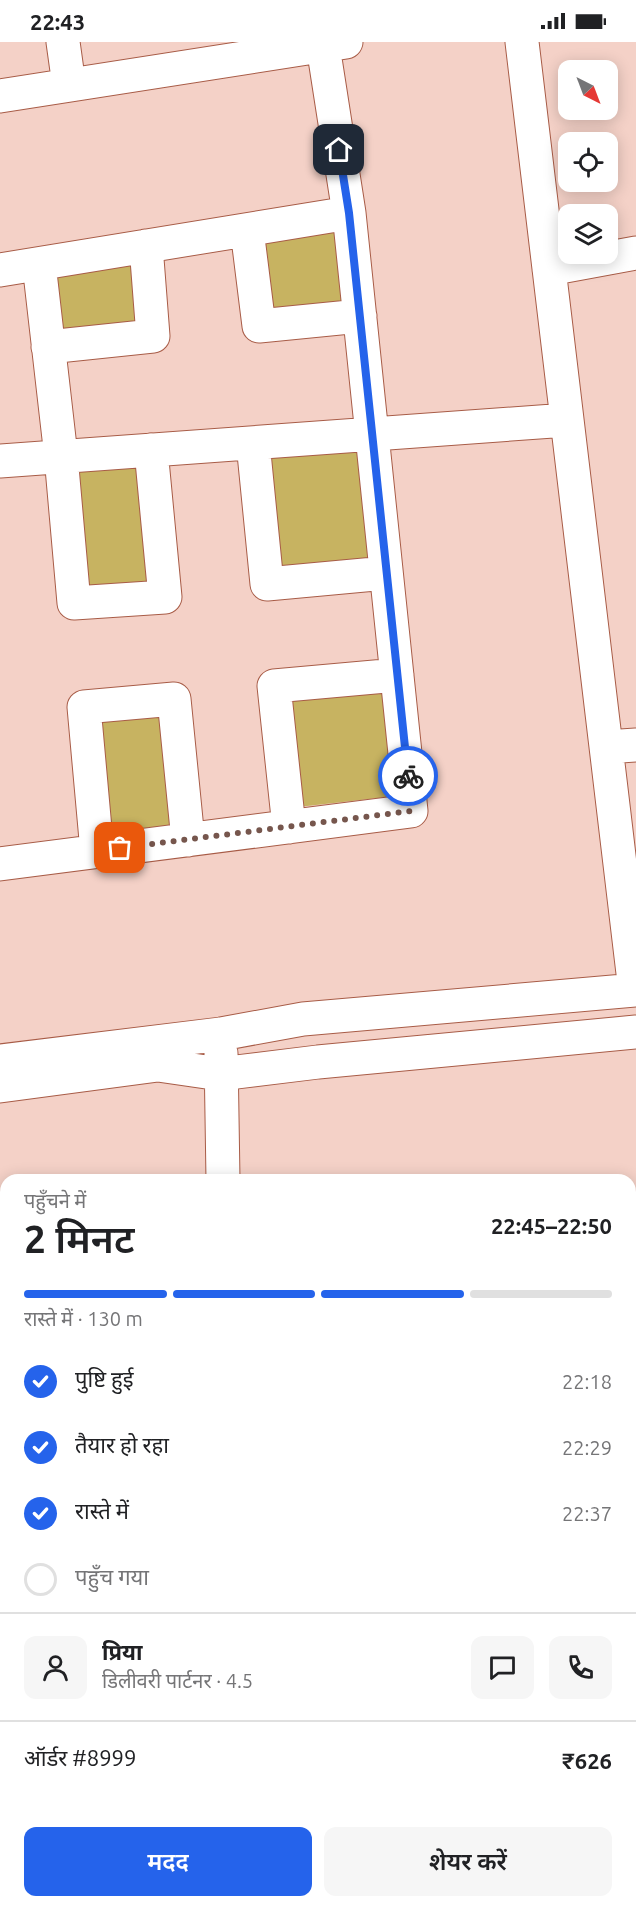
<!DOCTYPE html>
<html lang="hi">
<meta charset="utf-8">
<style>
:root{--surface:#fff;--page:#f6f6f6;--text:#202124;--muted:#757577;--line:#e0e0e0;--accent:#2563eb}
body{margin:0;font-family:Ubuntu,"Noto Sans Devanagari",sans-serif;background:var(--page);color:var(--text);height:100vh;display:flex;flex-direction:column;font-size:22px;white-space:nowrap}
*{box-sizing:border-box;margin:0}
p{font-size:20px;color:var(--muted)}
.icon{flex:none;width:33px;height:33px;fill:none;stroke:currentColor;stroke-width:2;stroke-linecap:round;stroke-linejoin:round}
.map{position:relative;flex:1;overflow:hidden}
.drawer{position:absolute;left:0px;top:1132px;width:636px;height:734px;display:flex;flex-direction:column;background:var(--surface);border-radius:18px 18px 0 0;box-shadow:0 3px 15px #0003}
.drawer>*{flex:none}
.needle{width:39px;rotate:138deg}
.tools{position:absolute;left:558px;top:18px;display:grid;gap:12px}
.tools a{display:grid;place-items:center;width:60px;height:60px;border-radius:12px;background:var(--surface);box-shadow:0 3px 15px #0003;font-size:30px}
.pin{position:absolute;display:grid;place-items:center;width:51px;height:51px;color:#fff;margin:-26px;border-radius:12px;box-shadow:0 3px 9px #0006}
.courier{position:absolute;display:grid;place-items:center;width:60px;height:60px;margin:-30px;border:4px solid #2563eb;border-radius:50%;background:#fff;color:#222;box-shadow:0 2px 8px #0007}
.head em{font-style:normal;font-weight:600}
.head div{display:flex;flex-direction:column-reverse}
.head{display:flex;align-items:center;justify-content:space-between;height:102px;padding:0 24px}
h1{font-size:39px;font-weight:600;line-height:45px}
.bar{display:grid;grid-template-columns:repeat(4,1fr);gap:9px 6px;align-content:center;height:72px;padding:0 24px}
.bar i{height:8px;border-radius:4px;background:var(--line)}
.bar .active{background:var(--accent)}
.bar p{grid-column:span 4}
.line{display:flex;align-items:center;gap:15px;padding:0 24px;border-top:2px solid var(--line)}
.line div{flex:1}
.round{display:grid;place-items:center;flex:none;width:63px;height:63px;border-radius:12px;background:var(--page)}
ol{padding:0 24px;list-style:none}
li{display:flex;align-items:center;gap:18px;height:66px}
li p{margin-inline-start:auto}
li .icon{padding:6px;border-radius:50%;background:var(--accent);color:#fff;stroke-width:4}
li:last-child{color:var(--muted)}
li i{width:33px;height:33px;border:3px solid var(--line);border-radius:50%}
.button{display:flex;gap:12px;margin-top:auto;padding:12px 24px}
.button a{flex:1;height:69px;border-radius:12px;background:var(--accent);color:#fff;font-size:24px;font-weight:600;line-height:69px;text-align:center}
.button a+a{background:var(--page);color:var(--text)}
.status{display:flex;justify-content:space-between;align-items:center;height:42px;padding:0 30px;background:var(--surface);direction:ltr}
.status svg{height:16px;fill:currentColor}
.map>svg:first-child{display:block}
</style>
<div class="status"><b>22:43</b><svg viewBox="0 0 49 12"><path d="M0 12V9h3v3zM5 12V6h3v6zM10 12V3h3v9zM15 12V0h3v12zM26 1h20v11H26zM47 4h2v5h-2z"/></svg></div>
<div class="map">
<svg width="636" height="1865" viewBox="0 0 636 1865">
<rect width="100%" height="100%" fill="#f4d1c7"/>
<path fill="#c7b361" d="M334,189L344,266L270,277L260,199Z
M135,216L143,286L59,296L52,225Z
M362,401L374,523L276,534L264,411Z
M143,419L154,546L82,554L71,426Z
M383,644L396,754L298,765L285,656Z
M163,669L172,785L107,791L97,674Z
M630,1396H636V1531L630,1486Z"/>
<g fill="none" stroke-linecap="round" stroke-linejoin="round">
<defs>
<path id="minor" d="M63,0L69,43
M522,0L635,948
M0,54L346,0
M247,188L259,284L360,274
M39,222L61,414L74,561L165,555L151,408
M549,227L636,211
M0,228L349,171
M48,305L153,294L146,204
M253,401L267,542L386,531
M0,419L567,378
M606,705L636,703
M289,785L274,644L397,633
M97,809L84,665L174,657L188,798
M0,822L411,769L349,171L323,4
M221,1011L223,1138
M0,1019L221,992L303,977L636,948
M0,1044L158,1023L220,1032L318,1020L636,990
M630,1202H636
M630,1387H636
M0,1622L6,1621
M630,1660H636
M0,1829L6,1828
M243,1860V1865"/>
</defs>
<use href="#minor" stroke="#a85c47" stroke-width="35"/>
<use href="#minor" stroke="#fff" stroke-width="33"/>
</g>
<g fill="none" stroke-linecap="round" stroke-linejoin="round">
<path stroke="#76564d" stroke-width="6" stroke-dasharray="0 10.8" d="M120,806L411,769L408,734"/>
<path stroke="#2563eb" stroke-width="8" d="M339,108L349,171L408,734"/>
</g>
</svg>
<div class="tools">
<a><svg class="needle" viewBox="-14 -14 28 28"><path d="M0-13l5 13h-10z" fill="#e53935"/><path d="M0 13l5-13h-10z" fill="#757577"/></svg></a>
<a><svg class="icon" aria-label="locate" viewBox="0 0 24 24"><circle cx="12" cy="12" r="6"/><path d="M12 2v4M12 18v4M2 12h4M18 12h4"/></svg></a>
<a><svg class="icon" aria-label="layers" viewBox="0 0 24 24"><path d="M12 4l9 5-9 5-9-5zM3 14l9 5 9-5"/></svg></a>
</div>
<div class="pin" style="left:120px;top:806px;background:#ea580c"><svg class="icon" aria-label="bag" viewBox="0 0 24 24"><path d="M5 8h14l-1 12H6zM9 8a3 3 0 0 1 6 0"/></svg></div>
<div class="pin" style="left:339px;top:108px;background:#1f2937"><svg class="icon" aria-label="home" viewBox="0 0 24 24"><path d="M3 11l9-7 9 7M6 9v11h12V9"/></svg></div>
<div class="courier" style="left:408px;top:734px"><svg class="icon" aria-label="bike" viewBox="0 0 24 24"><circle cx="6" cy="16" r="4"/><circle cx="18" cy="16" r="4"/><path d="M6 16l4-8h5l3 8M10 8l3 8H6M13 5h3"/></svg></div>
<section class="drawer">
<div class="head"><div><h1>2 मिनट</h1><p>पहुँचने में</p></div><em>22:45–22:50</em></div>
<div class="bar"><i class="active"></i><i class="active"></i><i class="active"></i><i></i><p>रास्ते में · 130 m</p></div>
<ol>
<li><svg class="icon" aria-label="check" viewBox="0 0 24 24"><path d="M5 12l5 5 9-10"/></svg>पुष्टि हुई<p>22:18</p></li>
<li><svg class="icon" aria-label="check" viewBox="0 0 24 24"><path d="M5 12l5 5 9-10"/></svg>तैयार हो रहा<p>22:29</p></li>
<li><svg class="icon" aria-label="check" viewBox="0 0 24 24"><path d="M5 12l5 5 9-10"/></svg>रास्ते में<p>22:37</p></li>
<li><i></i>पहुँच गया</li>
</ol>
<div class="line" style="height:108px"><a class="round"><svg class="icon" aria-label="person" viewBox="0 0 24 24"><circle cx="12" cy="8" r="4"/><path d="M4 21q1-7 8-7t8 7"/></svg></a><div><b>प्रिया</b><p>डिलीवरी पार्टनर · 4.5</p></div><a class="round"><svg class="icon" aria-label="chat" viewBox="0 0 24 24"><path d="M4 5h16v11H9l-5 4z"/></svg></a><a class="round"><svg class="icon" aria-label="phone" viewBox="0 0 24 24"><path d="M5 4h4l2 5-3 2q2 4 5 5l2-3 5 2v4C11 20 4 13 5 4z"/></svg></a></div>
<div class="line" style="height:78px"><div>ऑर्डर #8999</div><b>₹626</b></div>
<div class="button"><a>मदद</a><a>शेयर करें</a></div>
</section>
</div>
